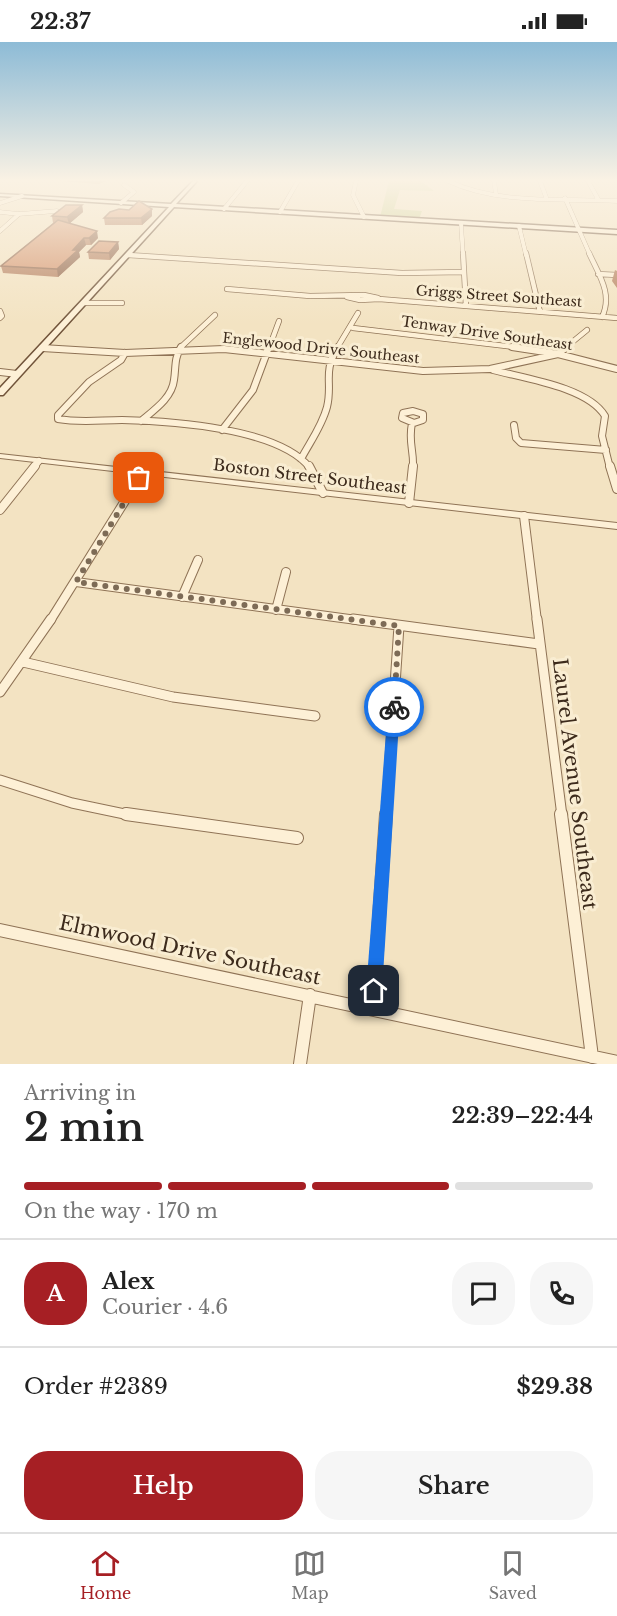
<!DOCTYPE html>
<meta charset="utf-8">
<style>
:root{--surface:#fff;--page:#f6f6f6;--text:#222;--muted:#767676;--line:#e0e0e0;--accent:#a61f24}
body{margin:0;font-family:"Libre Baskerville",serif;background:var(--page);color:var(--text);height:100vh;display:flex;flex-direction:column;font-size:22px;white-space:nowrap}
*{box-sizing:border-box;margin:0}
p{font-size:20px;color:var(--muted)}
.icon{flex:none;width:33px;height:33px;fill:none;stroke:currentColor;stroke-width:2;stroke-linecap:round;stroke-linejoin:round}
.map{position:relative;height:1022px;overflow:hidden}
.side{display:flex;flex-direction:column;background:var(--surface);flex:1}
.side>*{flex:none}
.pin{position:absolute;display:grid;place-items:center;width:51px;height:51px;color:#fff;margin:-26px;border-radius:12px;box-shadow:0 3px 9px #0006}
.courier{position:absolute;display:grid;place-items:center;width:60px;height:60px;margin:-30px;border:4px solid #1a73e8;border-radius:50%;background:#fff;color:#222;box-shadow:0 2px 8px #0007}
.headline em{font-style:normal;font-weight:600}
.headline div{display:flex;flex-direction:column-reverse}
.headline{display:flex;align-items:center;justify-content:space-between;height:102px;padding:0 24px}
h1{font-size:39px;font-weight:600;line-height:45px}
.bar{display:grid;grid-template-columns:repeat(4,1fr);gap:9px 6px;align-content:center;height:72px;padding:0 24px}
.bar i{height:8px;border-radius:4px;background:var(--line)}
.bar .selected{background:var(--accent)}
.bar p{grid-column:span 4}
.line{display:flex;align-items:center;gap:15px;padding:0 24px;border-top:2px solid var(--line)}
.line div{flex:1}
.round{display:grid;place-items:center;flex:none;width:63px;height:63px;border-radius:24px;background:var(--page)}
.button{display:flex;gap:12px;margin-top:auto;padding:12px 24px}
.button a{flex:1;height:69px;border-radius:24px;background:var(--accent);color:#fff;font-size:24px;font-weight:600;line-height:69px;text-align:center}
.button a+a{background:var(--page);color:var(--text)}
.status{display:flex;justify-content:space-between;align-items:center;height:42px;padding:0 30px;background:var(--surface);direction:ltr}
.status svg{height:16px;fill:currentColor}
.menu{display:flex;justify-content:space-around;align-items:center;height:84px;border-top:2px solid var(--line);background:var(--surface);font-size:16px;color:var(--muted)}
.menu a{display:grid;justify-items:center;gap:3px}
.menu .selected{color:var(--accent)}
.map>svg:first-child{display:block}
</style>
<div class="status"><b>22:37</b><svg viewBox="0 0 49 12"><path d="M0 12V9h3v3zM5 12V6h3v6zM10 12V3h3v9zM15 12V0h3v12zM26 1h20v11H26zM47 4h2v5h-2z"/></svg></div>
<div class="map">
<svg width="617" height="1022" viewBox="0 0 617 1022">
<rect width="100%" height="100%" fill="#f3e3c2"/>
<path fill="#cdd394" d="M389,139H421L434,149L400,148L394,167L422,169L419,177L380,175Z"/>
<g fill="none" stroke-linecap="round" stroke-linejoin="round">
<defs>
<path id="minor-far5" d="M356,139L353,153L364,175
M448,139C499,163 562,156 617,159
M494,139L496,152
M540,139L546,155
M588,139L598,157
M565,156L590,213
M0,161L22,154
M121,161L134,150L124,143
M224,167L247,139
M0,170L19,172L57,169
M280,170L298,139
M461,181L463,213
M519,184L526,213
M0,189L19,172"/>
<path id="minor-far4" d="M463,211L466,264
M526,211L540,270
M589,211C599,233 613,252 602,275
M128,213L402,231L464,230
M598,232L617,233
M227,247L310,254L364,253L378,256
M347,255L360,258L379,257L617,276
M83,261H122
M0,269L2,274L0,276
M353,286L522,306
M42,306H50
M180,306L215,273
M269,306L279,279
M337,306L358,271
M565,306L587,288"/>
<path id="minor-far3" d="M512,305L558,312L617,327
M42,306L125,311L224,307L423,329L490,327L558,312L567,305
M125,311L121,318L89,340L58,373V377C80,381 101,378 122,378C171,379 279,386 310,426
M493,328C523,336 588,345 605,374L602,394L610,426
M0,330L17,332
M413,369L423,372V378L414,381L402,376L403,371Z
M141,379C154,368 172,356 174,338C176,326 174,316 181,305
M412,381C408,400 414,408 413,426
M514,383L516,396L521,401L606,408
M222,388L253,348L269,305
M301,417C310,400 322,384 327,365C333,340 322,331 338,305
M33,426L39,419"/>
<path id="minor-far2" d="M309,424L323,451
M610,424L617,447
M409,461L413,424
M0,468L35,424
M524,474L537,579
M76,540L364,579
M182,555L198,518
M276,568L286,530
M50,579L143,430"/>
<path id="minor-far1" d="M353,577L539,602
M537,577L562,774
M23,620L173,655L315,674
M0,650L51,577
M0,738L72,761L134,774
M386,774L399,584"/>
<path id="minor" d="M126,772L297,796
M561,772L592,1015
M0,888L617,1020
M373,966L386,772
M300,1022L310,953"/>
<path id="tertiary" d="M0,412L617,481V487L0,416Z"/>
<path id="secondary" d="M193,139H197L176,162L617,188V192L174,165L3,353H0V346L169,165L0,154V152L171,162Z"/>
</defs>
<use href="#minor-far5" stroke="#8f7356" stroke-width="4.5"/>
<use href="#minor-far4" stroke="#8f7356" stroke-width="6"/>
<use href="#minor-far3" stroke="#8f7356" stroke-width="8"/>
<use href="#minor-far2" stroke="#8f7356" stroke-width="10"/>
<use href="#minor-far1" stroke="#8f7356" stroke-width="11"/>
<use href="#minor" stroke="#8f7356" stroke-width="14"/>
<use href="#tertiary" stroke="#8f7356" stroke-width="2"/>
<use href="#secondary" stroke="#71543a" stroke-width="3"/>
<use href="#minor-far5" stroke="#fdf0d6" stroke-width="4"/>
<use href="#minor-far4" stroke="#fdf0d6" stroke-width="4.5"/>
<use href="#minor-far3" stroke="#fdf0d6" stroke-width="6"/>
<use href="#minor-far2" stroke="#fdf0d6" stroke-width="8"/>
<use href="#minor-far1" stroke="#fdf0d6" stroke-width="9"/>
<use href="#minor" stroke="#fdf0d6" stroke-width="12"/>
<use href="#tertiary" fill="#fdf0d6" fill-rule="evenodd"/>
<use href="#secondary" fill="#fdf0d6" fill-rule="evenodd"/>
</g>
<path fill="#b88463" d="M61,139H106L99,142Z
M82,163L83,170L70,181L98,196L91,203H86L79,210L80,215L58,235L3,231L1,224L53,181L52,174Z
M152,174L142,183H105L104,176Z
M118,200L119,207L110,218L89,217L88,210Z
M615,228L617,229V246L612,239Z"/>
<path fill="#966b50" d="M82,163L83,170L69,182L67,175Z
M152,167V174L142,183L141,176Z
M97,189L98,196L91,203L89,196Z
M84,196L86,203L79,210L80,215L58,235L57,227Z
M118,200L119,207L110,218L109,211Z"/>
<path fill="#d69973" stroke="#966b50" stroke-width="1.5" d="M139,159L152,167L141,176H104L110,170L119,167L129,168Z
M66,163H82L67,175L52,174Z
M58,178L97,189L89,196H84L73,208H78L57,227L1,224Z
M99,199L118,200L109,211L88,210Z"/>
<linearGradient id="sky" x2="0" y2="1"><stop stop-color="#8dbbd6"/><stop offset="0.49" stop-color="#faf2e4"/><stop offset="1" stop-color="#faf2e4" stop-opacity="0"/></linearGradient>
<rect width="617" height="282" fill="url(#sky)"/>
<path fill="#1a73e8" d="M394,660L400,665L382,949L380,955L374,957L368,955L366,949L388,665Z"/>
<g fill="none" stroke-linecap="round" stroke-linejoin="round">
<path stroke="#7d6b56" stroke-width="6" stroke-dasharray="0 10.8" d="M139,436L76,540L399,584L394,665"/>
</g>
<g text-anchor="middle" stroke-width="6" stroke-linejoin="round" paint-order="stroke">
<g font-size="14" fill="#3d2b1c" stroke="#f9edd2">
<text transform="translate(499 254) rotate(4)" y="5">Griggs Street Southeast</text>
<text transform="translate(487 291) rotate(8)" y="5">Tenway Drive Southeast</text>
<text transform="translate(321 306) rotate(6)" y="5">Englewood Drive Southeast</text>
</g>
<g font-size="16" fill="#3d2b1c" stroke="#f9edd2">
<text transform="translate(310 434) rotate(7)" y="6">Boston Street Southeast</text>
</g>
<g font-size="20" fill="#3d2b1c" stroke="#f9edd2">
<text transform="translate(575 742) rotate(83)" y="7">Laurel Avenue Southeast</text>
<text transform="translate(190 908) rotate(12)" y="7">Elmwood Drive Southeast</text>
</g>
</g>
</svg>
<div class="pin" style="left:139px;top:436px;background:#ea580c"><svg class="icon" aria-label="bag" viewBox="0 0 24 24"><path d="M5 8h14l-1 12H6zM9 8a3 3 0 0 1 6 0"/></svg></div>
<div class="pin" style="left:374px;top:949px;background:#1f2937"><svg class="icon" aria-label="home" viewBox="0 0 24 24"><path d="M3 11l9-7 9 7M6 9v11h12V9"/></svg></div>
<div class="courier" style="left:394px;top:665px"><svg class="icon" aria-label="bike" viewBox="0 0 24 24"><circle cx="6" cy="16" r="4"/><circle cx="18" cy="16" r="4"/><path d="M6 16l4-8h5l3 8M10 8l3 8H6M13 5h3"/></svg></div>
</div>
<section class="side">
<div class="headline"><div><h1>2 min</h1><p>Arriving in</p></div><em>22:39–22:44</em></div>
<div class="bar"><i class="selected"></i><i class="selected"></i><i class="selected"></i><i></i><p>On the way · 170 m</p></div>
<div class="line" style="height:108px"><b class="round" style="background:var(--accent);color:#fff">A</b><div><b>Alex</b><p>Courier · 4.6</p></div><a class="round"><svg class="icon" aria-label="chat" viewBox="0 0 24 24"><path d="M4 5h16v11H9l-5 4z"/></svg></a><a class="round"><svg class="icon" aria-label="phone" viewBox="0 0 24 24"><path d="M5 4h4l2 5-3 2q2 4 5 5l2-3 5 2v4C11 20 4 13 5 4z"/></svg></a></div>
<div class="line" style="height:78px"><div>Order #2389</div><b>$29.38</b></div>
<div class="button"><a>Help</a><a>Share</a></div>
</section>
<nav class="menu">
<a class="selected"><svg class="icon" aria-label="home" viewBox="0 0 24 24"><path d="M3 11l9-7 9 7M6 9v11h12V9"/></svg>Home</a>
<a><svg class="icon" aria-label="map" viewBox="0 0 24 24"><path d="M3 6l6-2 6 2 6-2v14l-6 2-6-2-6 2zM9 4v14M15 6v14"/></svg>Map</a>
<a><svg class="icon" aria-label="saved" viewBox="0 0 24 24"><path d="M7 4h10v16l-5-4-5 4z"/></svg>Saved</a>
</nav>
